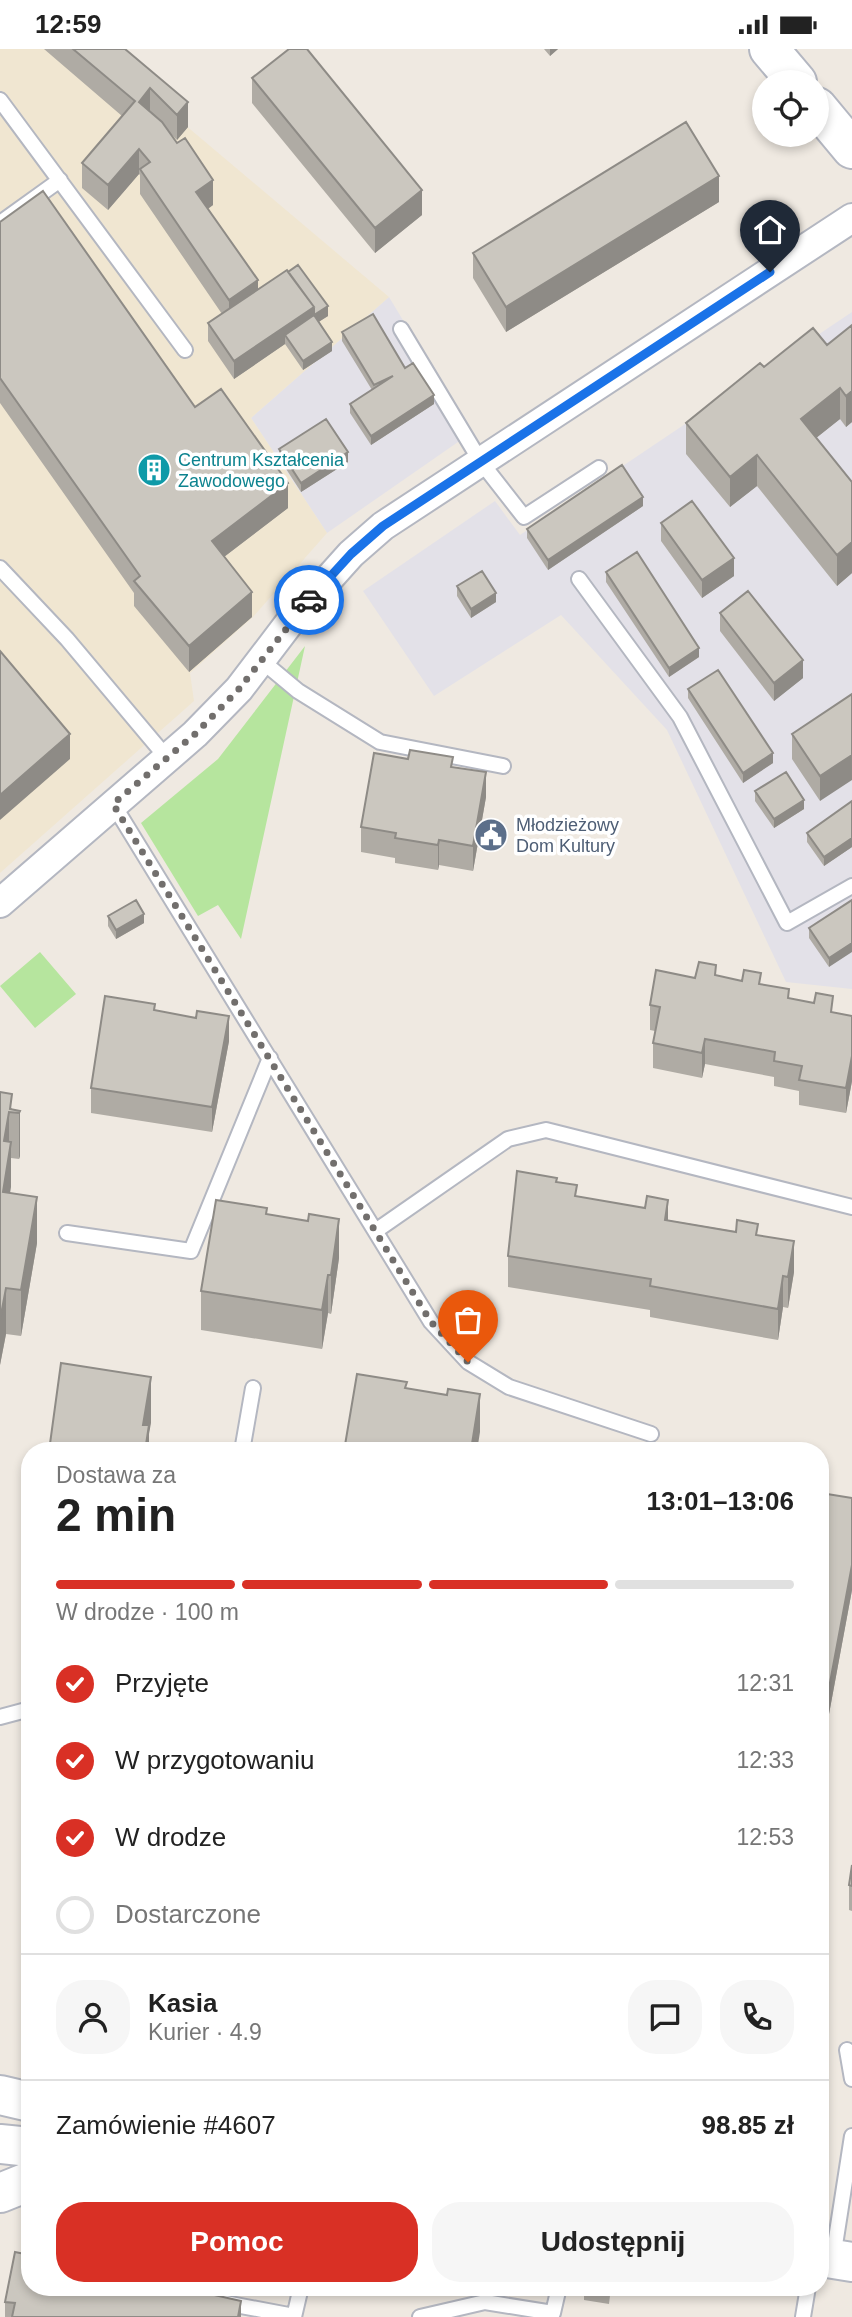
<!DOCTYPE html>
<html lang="pl">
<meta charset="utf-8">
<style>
:root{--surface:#fff;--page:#f6f6f6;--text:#222;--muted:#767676;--line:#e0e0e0;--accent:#d93025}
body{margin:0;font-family:Helvetica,sans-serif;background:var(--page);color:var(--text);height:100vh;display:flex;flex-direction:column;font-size:26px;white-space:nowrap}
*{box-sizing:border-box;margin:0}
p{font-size:23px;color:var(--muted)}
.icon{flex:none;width:38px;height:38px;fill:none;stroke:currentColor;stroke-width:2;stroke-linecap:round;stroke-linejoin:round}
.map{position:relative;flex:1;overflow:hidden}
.drawer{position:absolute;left:21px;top:1393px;width:808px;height:854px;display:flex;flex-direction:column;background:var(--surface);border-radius:28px;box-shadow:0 4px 10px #0003}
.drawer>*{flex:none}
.fabs{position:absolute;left:752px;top:21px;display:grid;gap:14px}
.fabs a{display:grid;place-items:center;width:77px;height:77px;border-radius:50%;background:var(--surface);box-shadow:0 4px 10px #0003;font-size:35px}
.pin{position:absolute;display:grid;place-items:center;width:60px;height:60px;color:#fff;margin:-72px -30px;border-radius:50% 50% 50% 0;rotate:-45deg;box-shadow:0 0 7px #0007}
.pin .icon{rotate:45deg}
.courier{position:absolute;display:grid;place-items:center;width:70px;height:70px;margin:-35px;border:5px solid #1a73e8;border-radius:50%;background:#fff;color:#222;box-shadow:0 2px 9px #0007}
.summary em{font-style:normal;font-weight:600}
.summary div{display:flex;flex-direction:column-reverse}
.summary{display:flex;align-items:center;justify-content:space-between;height:119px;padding:0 35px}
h1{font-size:46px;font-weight:600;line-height:52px}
.bar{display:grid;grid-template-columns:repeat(4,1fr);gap:10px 7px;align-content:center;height:84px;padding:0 35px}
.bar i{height:9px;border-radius:5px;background:var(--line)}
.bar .selected{background:var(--accent)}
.bar p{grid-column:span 4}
.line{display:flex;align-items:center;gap:18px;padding:0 35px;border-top:2px solid var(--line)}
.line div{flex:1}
.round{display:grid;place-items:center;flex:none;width:74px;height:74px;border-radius:28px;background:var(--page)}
ol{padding:0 35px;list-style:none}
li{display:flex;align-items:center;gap:21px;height:77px}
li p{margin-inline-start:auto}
li .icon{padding:7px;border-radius:50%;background:var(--accent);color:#fff;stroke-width:4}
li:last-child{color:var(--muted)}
li i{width:38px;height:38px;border:4px solid var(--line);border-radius:50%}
.primary-button{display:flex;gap:14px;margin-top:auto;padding:14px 35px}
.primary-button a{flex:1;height:80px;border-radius:28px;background:var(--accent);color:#fff;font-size:28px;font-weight:600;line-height:80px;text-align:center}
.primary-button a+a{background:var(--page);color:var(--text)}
.status{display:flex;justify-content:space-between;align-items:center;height:49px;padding:0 35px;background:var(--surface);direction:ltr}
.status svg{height:19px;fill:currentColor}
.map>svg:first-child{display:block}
</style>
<div class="status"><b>12:59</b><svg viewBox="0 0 49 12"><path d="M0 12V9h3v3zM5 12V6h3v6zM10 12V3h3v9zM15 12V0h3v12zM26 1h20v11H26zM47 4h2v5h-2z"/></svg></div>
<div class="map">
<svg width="852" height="2268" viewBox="0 0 852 2268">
<rect width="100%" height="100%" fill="#efe9e1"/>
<path fill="#e3e1e8" d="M389,248L471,384L327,484L251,369Z
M852,263V940L786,933L667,681L561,566L434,647L363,542L495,452L520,486Z"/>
<path fill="#f0e6d1" d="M0,0H95L389,248L251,369L327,484L253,568L190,624L194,652L0,824Z"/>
<path fill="#b6e59e" d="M305,597L241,890L218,856L198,867L141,774L218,710Z
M40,903L76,945L35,979L0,937Z"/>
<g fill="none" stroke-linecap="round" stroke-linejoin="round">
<defs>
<path id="lane" d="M0,51L185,301
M0,174L60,131
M401,280L481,413L524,468L599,419
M0,519L67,590L167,709
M579,530L680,668L787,874L852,837
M262,612L298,642L380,693L503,717
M113,755L431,1273L468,1313L509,1338L651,1385
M377,1181L508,1090L546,1081L852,1158
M67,1184L191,1202L270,1009
M242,1402L253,1339
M0,1668L30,1660
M847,2001L852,2030
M833,2209L852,2087
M225,2254L294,2267
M294,2268L301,2238
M420,2268L485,2253L553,2264L559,2238
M803,2268L808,2238"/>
<path id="street" d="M0,854L195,685L239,640L290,573L351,505L383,477L852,169"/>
<path id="secondary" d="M769,0L797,33
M817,58L852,100
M0,2046L30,2053
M0,2095L30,2098
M0,2144L30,2132
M821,2208L852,2213"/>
</defs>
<use href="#lane" stroke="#b4b7c1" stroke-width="18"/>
<use href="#street" stroke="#b4b7c1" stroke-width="32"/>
<use href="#secondary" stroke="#b4b7c1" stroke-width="42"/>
<use href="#lane" stroke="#fff" stroke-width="14"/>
<use href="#street" stroke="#fff" stroke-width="28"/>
<use href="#secondary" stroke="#fff" stroke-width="38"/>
</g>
<path fill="#afaba4" d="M44,0H125L188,78L177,91L170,84L213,156L208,160L258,240L328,267L318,273L332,302L303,321L285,295L234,330L208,292V274L222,265L140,145V126L139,125L108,161L82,139V114L122,67Z
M544,0H558L550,7Z
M252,29L422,166L375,204L252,54Z
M719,153L506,283L473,229V204Z
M0,173L195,358L288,459L224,508L252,568L189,623L134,557V544L0,354Z
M852,276V373L846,378L840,370L816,389L852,433V524L837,537L757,437L730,458L686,405V374L764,318L827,296Z
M342,283L405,319L434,355L371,396L350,364V355L372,341L342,292Z
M279,400L348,413L301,443L279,409Z
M643,457L548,521L527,489V480Z
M661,474L734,527L702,549L661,492Z
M606,523L699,608L669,628L606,533Z
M457,537L496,553L471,569L457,547Z
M720,564L803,629L774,652L720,582Z
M688,640L773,714L743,734L688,649Z
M852,645L820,752L792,710V685Z
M453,718L486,748L473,822L439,816L438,821L395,814V809L361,803V778Z
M755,742L804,760L774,779L755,752Z
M852,752V798L824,817L807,793V784Z
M852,851L829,918L809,889V879Z
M108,867L144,874L116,890L108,877Z
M716,927L761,935L789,949L833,964L852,967V1032L846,1064L799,1056V1042L774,1037V1028L705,1015L702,1029L653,1019V994L655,982L650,981V956L695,929Z
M155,961L229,992L212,1083L91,1064V1039Z
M0,1043L12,1060L20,1062V1107L19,1110L11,1109L10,1144L37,1194L21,1287L6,1285L0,1316Z
M557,1133L577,1148L668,1171L758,1186L794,1223L788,1259L783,1258L778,1291L650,1268V1261L508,1238V1207Z
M267,1166L339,1209L331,1265L328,1264L322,1300L201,1281V1242Z
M821,1444L852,1449V1541L829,1665L821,1663Z
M852,1816V1862L849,1861V1836Z
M584,2238H611L609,2255L584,2251Z
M5,2253L241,2268H5Z"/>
<path fill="#8e8b86" d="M550,0H558L550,7Z
M150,39V64L139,53Z
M188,53V78L177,91V66Z
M139,100V125L108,161V136Z
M719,127V153L506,283V258Z
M213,131V156L196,168V143Z
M422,141V166L375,204V179Z
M258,231V256L229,276V251Z
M328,257V267L289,292L285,286V295L234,330V312L314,258Z
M332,293V302L303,321V312Z
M840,339V370L801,401V370Z
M852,342V373L846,378V347Z
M434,346V355L371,396V387Z
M348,403V413L301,443V434Z
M757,406V437L730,458V428Z
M288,434V459L212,517V492Z
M643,448V457L548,521V511Z
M852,493V524L837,537V506Z
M734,509V527L702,549V531Z
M252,543V568L189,623V597Z
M496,544V553L471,569V560Z
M699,599V608L669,628V619Z
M803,611V629L774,652V634Z
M70,685V710L0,771V746Z
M773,704V714L743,734V724Z
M852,706V731L820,752V727Z
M486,723V748L473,822V797Z
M804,751V760L774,779V770Z
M852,789V798L824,817V808Z
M439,791V816L438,821V796Z
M144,865V874L116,890V881Z
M852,894V903L829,918V909Z
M229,967V992L212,1083V1058Z
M705,990V1015L702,1029V1004Z
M852,1007V1032L846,1064V1039Z
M20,1062V1107L19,1110V1064Z
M9,1063V1105L11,1093V1138L3,1188L4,1092Z
M37,1148V1194L21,1287V1241Z
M668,1151V1182L665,1171Z
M339,1170V1209L331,1265V1226Z
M794,1192V1223L788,1259V1228Z
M328,1226V1264L322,1300V1261Z
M783,1227V1258L778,1291V1260Z
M6,1239V1285L0,1316V1271Z
M151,1328V1374L149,1385V1402H143V1376Z
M480,1345V1383L477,1402H471Z
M852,1516V1541L829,1665V1639Z
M241,2252V2268H238Z"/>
<path fill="#cbc7bf" stroke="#8e8b86" stroke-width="2" d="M73,0H125L188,53L177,66L150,39L139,53L162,73L177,94L185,89L213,131L196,143L258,231L229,251L140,120L150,113L139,100L108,136L82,114L135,52Z
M289,0H307L422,141L375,179L252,29Z
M686,73L719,127L506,258L473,204Z
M43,142L195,358L221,340L288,434L212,492L252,543L189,597L134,532L140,527L0,329V173Z
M298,216L328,257L314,266V258L288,223Z
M287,221L314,258L234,312L208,274Z
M373,265L405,319L413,314L434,346L371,387L350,355L393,327L374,336L342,283Z
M314,266L332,293L303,312L285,286Z
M852,276V342L846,347L840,339L801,370L852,433V493L837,506L757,406L730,428L686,374L760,314L764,318L813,279L827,296Z
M326,370L348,403L301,434L279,400Z
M622,416L643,448L548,511L527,480Z
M692,452L734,509L702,531L661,474Z
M637,503L699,599L669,619L606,523Z
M482,522L496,544L471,560L457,537Z
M748,542L803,611L774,634L720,564Z
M0,602L70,685L0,746Z
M718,621L773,704L743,724L688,640Z
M852,645V706L820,727L792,685Z
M410,701L453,708L451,718L486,723L473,797L439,791L438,796L395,789L396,784L361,778L374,704L408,710Z
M786,723L804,751L774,770L755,742Z
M852,752V789L824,808L807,784Z
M136,851L144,865L116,881L108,867Z
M852,851V894L829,909L809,879Z
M699,913L716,916L715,926L742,932L744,921L761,924L759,935L789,940L788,949L814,954L816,944L833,947L831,963L852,967V1007L846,1039L799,1031L802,1017L774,1012L775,1003L705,990L702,1004L653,994L660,958L650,956L656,921L695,929Z
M105,947L155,955L154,961L196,969L197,962L229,967L212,1058L91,1039Z
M0,1043L12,1045L10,1060L20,1062L19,1064L9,1063L4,1092L11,1093L3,1143L37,1148L21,1241L6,1239L0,1271Z
M517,1122L557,1129L556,1133L577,1136L575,1147L645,1159L647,1147L668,1151L665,1171L736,1183L737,1171L758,1175L756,1186L794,1192L788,1228L783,1227L778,1260L650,1237L651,1230L508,1207Z
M216,1151L267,1159L266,1165L308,1172L309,1165L339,1170L331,1226H328L322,1261L201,1242Z
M61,1314L151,1328L143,1376H149L145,1402H49Z
M357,1325L407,1333L405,1339L447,1346L448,1340L480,1345L471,1401L344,1402Z
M821,1444L852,1449V1516L829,1639L821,1638Z
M852,1816V1837L849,1836Z
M15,2203L30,2206V2238H179L241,2252L238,2268H12L15,2254L5,2253Z
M584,2238H610L609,2245L584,2242Z"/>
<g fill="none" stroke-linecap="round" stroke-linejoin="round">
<path stroke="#726f6d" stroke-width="7" stroke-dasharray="0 12.6" d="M309,551L239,640L195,685L113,755L431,1273L468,1313"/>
<path stroke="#1a73e8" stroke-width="9" d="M309,551L351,505L383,477L770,223"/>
</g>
<defs>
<symbol id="building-disc" viewBox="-11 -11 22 22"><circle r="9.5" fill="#0f9aa8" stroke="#fff"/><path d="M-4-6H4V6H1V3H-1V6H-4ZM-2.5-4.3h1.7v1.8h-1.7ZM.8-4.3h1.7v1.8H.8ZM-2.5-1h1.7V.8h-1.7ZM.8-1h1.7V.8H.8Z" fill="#fff"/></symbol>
<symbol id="civic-disc" viewBox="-11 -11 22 22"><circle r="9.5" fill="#5c6f8a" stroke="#fff"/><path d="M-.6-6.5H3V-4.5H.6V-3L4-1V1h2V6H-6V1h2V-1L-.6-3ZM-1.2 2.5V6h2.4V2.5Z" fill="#fff"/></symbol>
</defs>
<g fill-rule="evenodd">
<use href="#building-disc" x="135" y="402" width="38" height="38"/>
<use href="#civic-disc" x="472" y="767" width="38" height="38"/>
</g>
<g text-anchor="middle" stroke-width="7" stroke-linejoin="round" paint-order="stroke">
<g font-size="18" fill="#0d838f" stroke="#fff" text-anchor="start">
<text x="178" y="417">Centrum Kształcenia<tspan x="178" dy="21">Zawodowego</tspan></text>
</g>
<g font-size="18" fill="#4e5e75" stroke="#fff" text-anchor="start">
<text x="516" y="782">Młodzieżowy<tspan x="516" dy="21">Dom Kultury</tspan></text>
</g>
</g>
</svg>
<div class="fabs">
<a><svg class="icon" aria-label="locate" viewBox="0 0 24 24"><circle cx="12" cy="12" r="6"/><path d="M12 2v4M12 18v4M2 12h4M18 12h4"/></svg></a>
</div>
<div class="pin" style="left:468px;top:1313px;background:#ea580c"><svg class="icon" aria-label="bag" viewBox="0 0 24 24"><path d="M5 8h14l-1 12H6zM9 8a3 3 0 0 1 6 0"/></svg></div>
<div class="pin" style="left:770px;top:223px;background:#1f2937"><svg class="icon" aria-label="home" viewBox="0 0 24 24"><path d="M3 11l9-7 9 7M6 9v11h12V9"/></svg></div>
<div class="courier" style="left:309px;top:551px"><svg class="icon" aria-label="car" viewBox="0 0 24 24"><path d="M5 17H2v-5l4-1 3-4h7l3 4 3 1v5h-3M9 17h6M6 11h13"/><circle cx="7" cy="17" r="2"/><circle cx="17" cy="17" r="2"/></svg></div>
<section class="drawer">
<div class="summary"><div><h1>2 min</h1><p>Dostawa za</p></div><em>13:01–13:06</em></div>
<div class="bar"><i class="selected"></i><i class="selected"></i><i class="selected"></i><i></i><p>W drodze · 100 m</p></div>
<ol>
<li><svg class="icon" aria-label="check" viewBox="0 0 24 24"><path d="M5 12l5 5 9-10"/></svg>Przyjęte<p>12:31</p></li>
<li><svg class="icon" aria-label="check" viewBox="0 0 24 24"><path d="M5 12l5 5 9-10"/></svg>W przygotowaniu<p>12:33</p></li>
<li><svg class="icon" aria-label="check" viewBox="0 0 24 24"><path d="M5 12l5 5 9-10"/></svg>W drodze<p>12:53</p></li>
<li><i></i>Dostarczone</li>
</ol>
<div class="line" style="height:126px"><a class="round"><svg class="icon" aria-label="person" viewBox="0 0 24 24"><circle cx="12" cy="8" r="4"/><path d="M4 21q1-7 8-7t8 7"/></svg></a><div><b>Kasia</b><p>Kurier · 4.9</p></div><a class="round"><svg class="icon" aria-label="chat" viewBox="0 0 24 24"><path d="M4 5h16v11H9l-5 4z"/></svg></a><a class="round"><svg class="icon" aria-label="phone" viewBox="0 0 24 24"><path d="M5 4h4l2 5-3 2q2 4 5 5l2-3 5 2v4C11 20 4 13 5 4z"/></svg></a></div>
<div class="line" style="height:91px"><div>Zamówienie #4607</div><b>98.85 zł</b></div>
<div class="primary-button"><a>Pomoc</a><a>Udostępnij</a></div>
</section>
</div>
